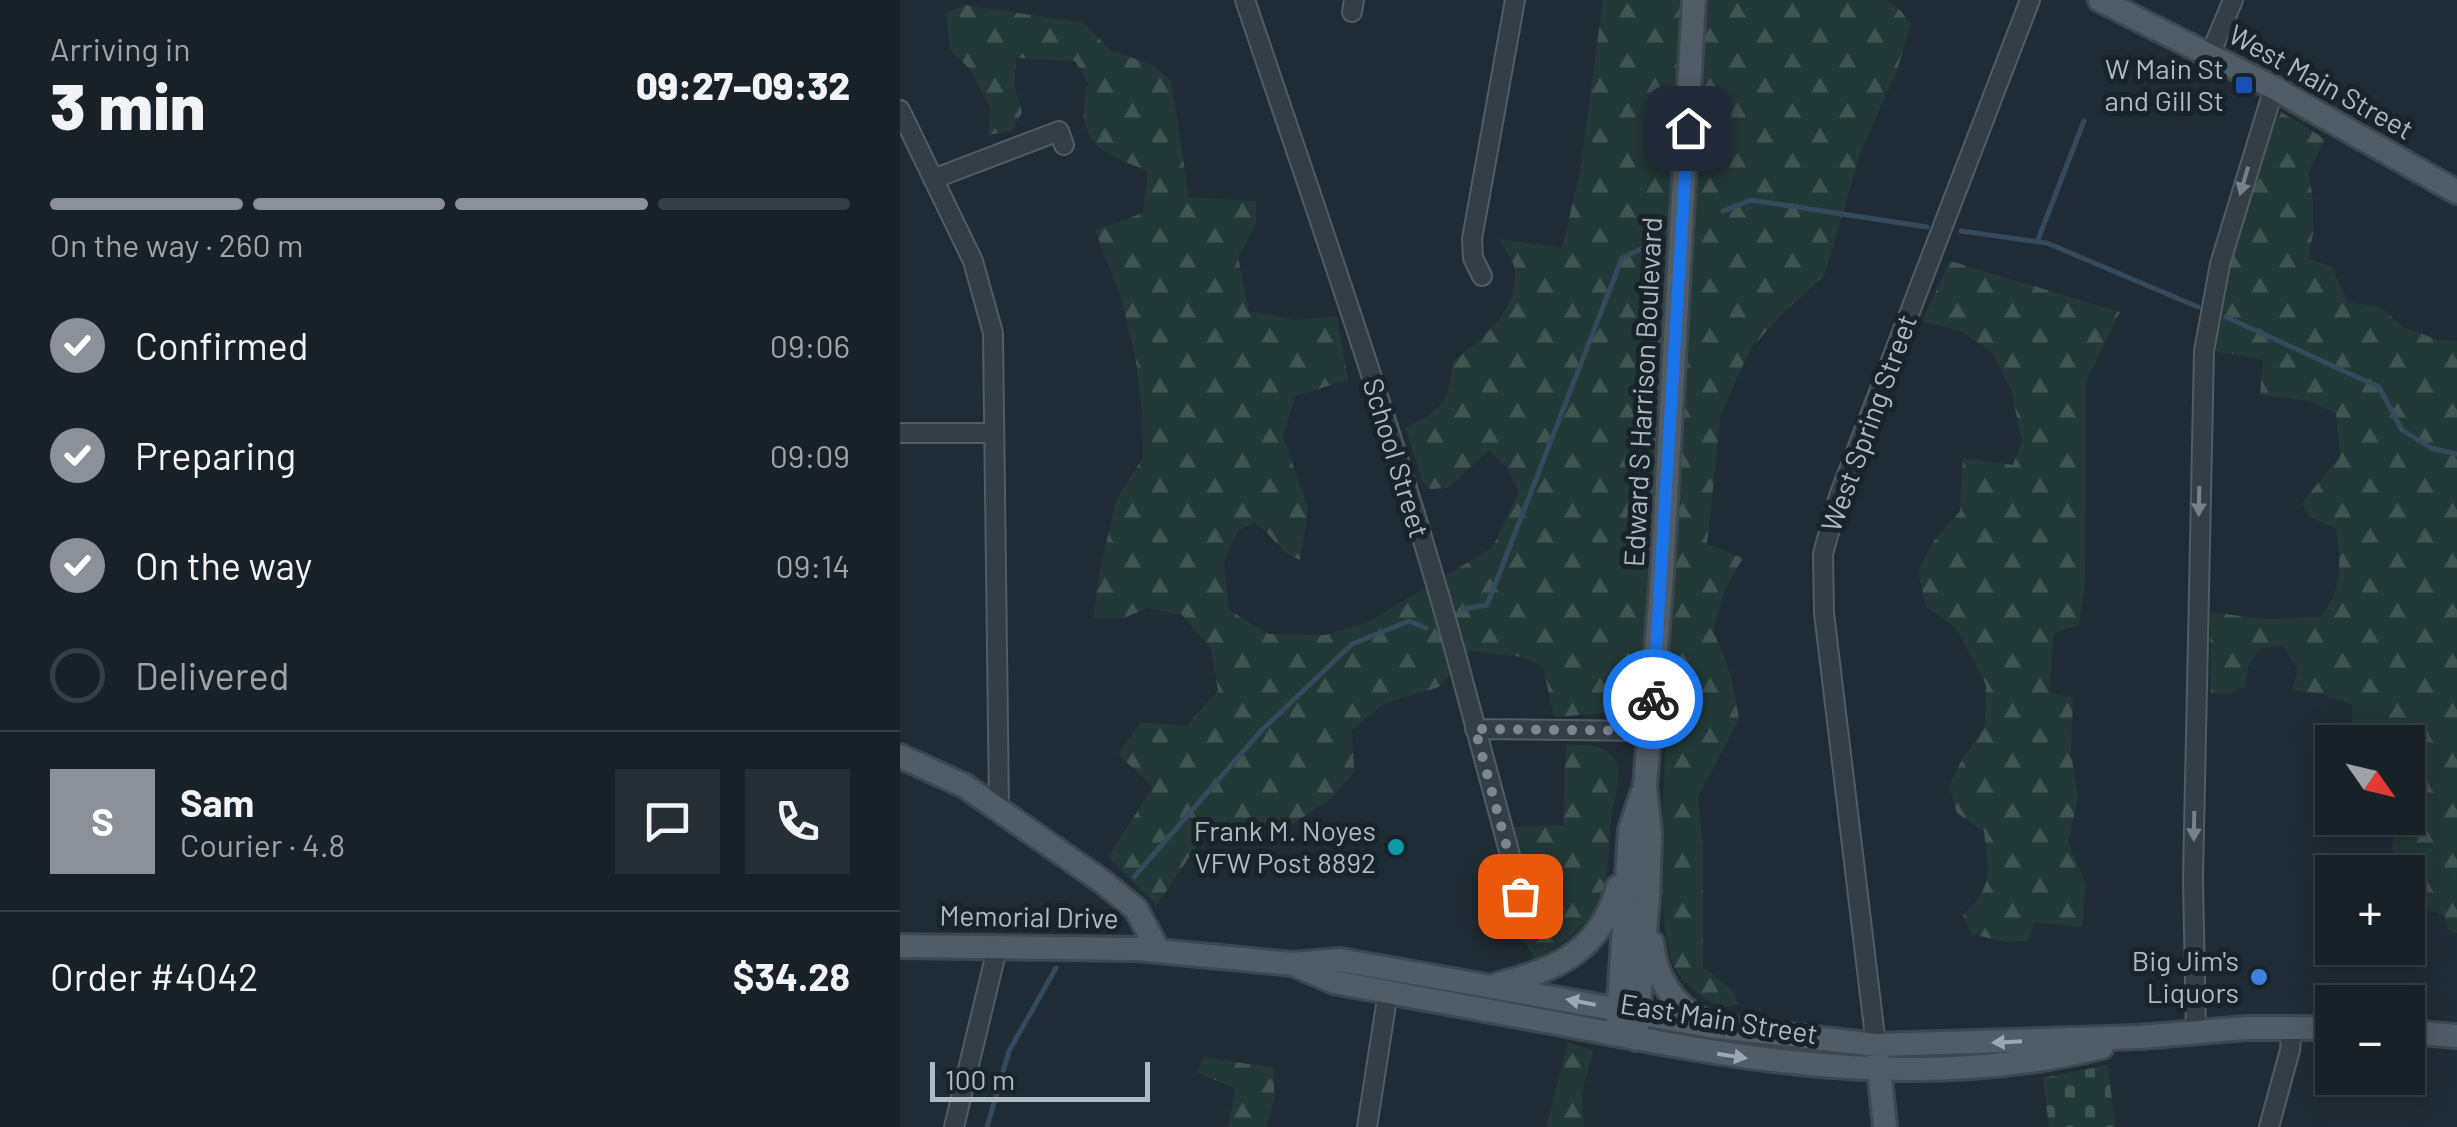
<!DOCTYPE html>
<meta charset="utf-8">
<style>
:root{--surface:#182128;--page:#252e34;--text:#f1f3f6;--muted:#9fa3a8;--line:#363e45;--accent:#8c9099}
body{margin:0;font-family:Barlow,sans-serif;background:var(--page);color:var(--text);height:100vh;display:flex;flex-direction:column;font-size:38px;white-space:nowrap}
*{box-sizing:border-box;margin:0}
p{font-size:32px;color:var(--muted)}
.icon{flex:none;width:55px;height:55px;fill:none;stroke:currentColor;stroke-width:2;stroke-linecap:round;stroke-linejoin:round}
.map{position:relative;flex:1;overflow:hidden}
.panel{display:flex;flex-direction:column;background:var(--surface);width:900px}
.panel>*{flex:none}
.needle{width:65px;rotate:124deg}
.tools{position:absolute;left:1415px;top:725px;display:grid;gap:20px}
.tools a{display:grid;place-items:center;width:110px;height:110px;border-radius:0px;background:var(--surface);box-shadow:0 5px 25px #0003,0 0 0 2px var(--line);font-size:50px}
.scale{position:absolute;left:30px;bottom:25px;width:220px;box-sizing:border-box;padding-left:10px;border:5px solid #adb9c3;border-top:0;font-size:28px;line-height:35px;white-space:nowrap;color:#adb9c3;-webkit-text-stroke:8px #19232a;paint-order:stroke}
.pin{position:absolute;display:grid;place-items:center;width:85px;height:85px;color:#fff;margin:-42px;border-radius:20px;box-shadow:0 5px 15px #0006}
.courier{position:absolute;display:grid;place-items:center;width:100px;height:100px;margin:-50px;border:8px solid #1a73e8;border-radius:50%;background:#fff;color:#222;box-shadow:0 2px 12px #0007}
.headline em{font-style:normal;font-weight:800}
.headline div{display:flex;flex-direction:column-reverse}
.headline{display:flex;align-items:center;justify-content:space-between;height:170px;padding:0 50px}
h1{font-size:65px;font-weight:800;line-height:75px}
.bar{display:grid;grid-template-columns:repeat(4,1fr);gap:15px 10px;align-content:center;height:120px;padding:0 50px}
.bar i{height:12px;border-radius:8px;background:var(--line)}
.bar .selected{background:var(--accent)}
.bar p{grid-column:span 4}
.line{display:flex;align-items:center;gap:25px;padding:0 50px;border-top:2px solid var(--line)}
.line div{flex:1}
.round{display:grid;place-items:center;flex:none;width:105px;height:105px;border-radius:0px;background:var(--page)}
ol{padding:0 50px;list-style:none}
li{display:flex;align-items:center;gap:30px;height:110px}
li p{margin-inline-start:auto}
li .icon{padding:10px;border-radius:50%;background:var(--accent);color:#fff;stroke-width:4}
li:last-child{color:var(--muted)}
li i{width:55px;height:55px;border:5px solid var(--line);border-radius:50%}
main{display:flex;flex:1;min-height:0}
.map>svg:first-child{display:block}
</style>
<main>
<section class="panel">
<div class="headline"><div><h1>3 min</h1><p>Arriving in</p></div><em>09:27–09:32</em></div>
<div class="bar"><i class="selected"></i><i class="selected"></i><i class="selected"></i><i></i><p>On the way · 260 m</p></div>
<ol>
<li><svg class="icon" aria-label="check" viewBox="0 0 24 24"><path d="M5 12l5 5 9-10"/></svg>Confirmed<p>09:06</p></li>
<li><svg class="icon" aria-label="check" viewBox="0 0 24 24"><path d="M5 12l5 5 9-10"/></svg>Preparing<p>09:09</p></li>
<li><svg class="icon" aria-label="check" viewBox="0 0 24 24"><path d="M5 12l5 5 9-10"/></svg>On the way<p>09:14</p></li>
<li><i></i>Delivered</li>
</ol>
<div class="line" style="height:180px"><b class="round" style="background:var(--accent);color:#fff">S</b><div><b>Sam</b><p>Courier · 4.8</p></div><a class="round"><svg class="icon" aria-label="chat" viewBox="0 0 24 24"><path d="M4 5h16v11H9l-5 4z"/></svg></a><a class="round"><svg class="icon" aria-label="phone" viewBox="0 0 24 24"><path d="M5 4h4l2 5-3 2q2 4 5 5l2-3 5 2v4C11 20 4 13 5 4z"/></svg></a></div>
<div class="line" style="height:130px"><div>Order #4042</div><b>$34.28</b></div>
</section>
<div class="map">
<svg width="1557" height="1127" viewBox="0 0 1557 1127">
<defs>
<pattern id="forest-firs" width="22" height="20" patternUnits="userSpaceOnUse" patternTransform="scale(2.5)"><rect width="22" height="20" fill="#233937"/><path d="M5 1l3.5 6h-7zM16 11l3.5 6h-7z" fill="#405452"/></pattern>
<pattern id="cemetery-stones" width="16" height="16" patternUnits="userSpaceOnUse" patternTransform="scale(2.5)"><rect width="16" height="16" fill="#233937"/><path d="M2 7V4a2 2 0 0 1 4 0v3zM10 15v-3a2 2 0 0 1 4 0v3z" fill="#405452"/></pattern>
</defs>
<rect width="100%" height="100%" fill="#202c35"/>
<path fill="url(#forest-firs)" d="M703,0H987L1001,11L1011,25L996,73L962,148L924,276L885,311L851,348L821,413L807,544L843,558L826,587L813,629L831,676L839,719L798,797L803,847V967L832,990L838,1004L823,1008C804,999 788,988 776,970C753,936 765,770 767,723L718,712L654,717L643,667L623,657L570,651L539,687L485,703L452,730L454,773L428,801L389,826L302,838L257,905L208,857L253,787L218,754L241,722L286,726L318,691L311,649L282,615L248,608L221,619L193,618L199,574L216,501L243,457L242,411L236,360L221,297L195,230L243,213L248,171C199,152 173,141 188,83L175,61L116,58L114,84L122,112L112,131L88,135L91,109L70,69L50,50L46,13L65,5L184,23L210,50L253,65L271,82L289,197L356,201V223L338,257L349,311L393,320L437,316L448,380L395,396L383,436L408,508L400,560C376,551 375,536 355,523L338,530L324,561L329,610L369,634L425,635L468,622L592,548L619,492L608,469L589,450L548,488L530,489L522,480L506,428C542,409 549,402 553,362C581,339 622,309 614,267C612,257 604,247 599,239L662,248L680,172Z
M1381,112L1425,139L1408,173L1413,198V234L1408,259L1431,266L1448,302L1480,307L1503,327L1539,340L1557,341V933L1548,930L1545,916L1527,909L1520,891L1519,869L1492,851L1495,818H1508V742H1453L1452,704L1420,694L1392,690L1398,670L1383,645L1359,649L1348,667L1345,686L1330,694L1311,693L1310,612L1364,619L1421,617C1443,589 1441,561 1436,528L1409,517L1402,503L1440,456L1436,413L1410,401L1360,395L1363,360L1314,351L1330,260L1375,119Z
M1050,261L1220,312L1186,381L1185,583L1179,625L1154,633L1149,692L1173,698L1171,753L1178,797L1168,842L1186,884L1182,927L1134,922L1128,941L1107,942L1071,934L1063,915C1095,884 1088,873 1084,831L1057,813L1049,786L1062,760L1085,726L1086,685L1057,629L1026,606L1018,571L1034,541L1060,511L1063,458L1113,465L1122,441L1111,390L1093,353L1061,331L1022,321Z
M666,744C681,746 698,743 710,754C727,770 714,793 712,812C707,845 712,880 694,910C681,931 658,947 636,960L623,941L638,924V916L613,827L663,825Z
M668,1042L693,1051L682,1093L684,1127H646Z
M304,1057L374,1068V1100L366,1127H328L335,1089L297,1072Z"/>
<path fill="url(#cemetery-stones)" d="M1208,1065L1215,1127H1149L1143,1078Z"/>
<g fill="none" stroke-linecap="round" stroke-linejoin="round">
<path stroke="#334b5d" stroke-width="5" d="M823,211L851,200L1027,227
M1061,231L1147,243L1298,307
M1137,242L1184,121
M1326,317L1479,387L1502,430L1531,448L1557,454
M563,609L587,605L722,258L752,244
M234,877L360,732L452,644L509,621L526,628
M87,1127L109,1051L156,968"/>
<defs>
<path id="minor" d="M345,0C418,216 494,431 555,651C580,741 603,832 628,922
M452,12L454,0
M1310,55L1333,0
M0,110L73,261L93,333L99,808
M33,179L159,131L164,145
M582,276L573,258L572,239L615,0
M0,433H94
M575,729L750,731
M1296,1031L1293,878L1304,351L1320,264L1374,88
M976,1045L924,613L923,554L939,496L1130,0
M54,1127L98,945
M467,1127L488,992
M1369,1127L1390,1050L1392,1027"/>
<path id="major" d="M1200,0L1374,88L1557,192
M0,756L65,786L203,882L236,909L258,950
M752,943C755,977 773,1005 803,1021
M0,946L237,949L393,964L440,960L810,1026L976,1045L1240,1037L1346,1028H1432
M397,966L434,982C512,997 589,1010 667,1025C846,1060 1020,1092 1202,1047
M599,984C659,969 700,950 718,887
M718,1020L730,830L742,794
M1508,1032L1557,1036
M736,1039L748,898L750,833L745,786L761,589L794,0
M978,1058L985,1127"/>
</defs>
<use href="#minor" stroke="#515c64" stroke-width="22"/>
<use href="#major" stroke="#3d4750" stroke-width="28"/>
<use href="#minor" stroke="#333e46" stroke-width="18"/>
<use href="#major" stroke="#515d66" stroke-width="22"/>
</g>
<defs><path id="oneway-solid" d="M-6-.8H1V-3.2L6.5 0L1 3.2V.8H-6Z" transform="scale(2.5)"/></defs>
<g fill="#76828b">
<use href="#oneway-solid" transform="translate(1344 181) rotate(106)"/>
<use href="#oneway-solid" transform="translate(1299 501) rotate(91)"/>
<use href="#oneway-solid" transform="translate(1294 826) rotate(91)"/>
</g>
<g fill="#9ba7b0">
<use href="#oneway-solid" transform="translate(681 1002) rotate(-169)"/>
<use href="#oneway-solid" transform="translate(1107 1042) rotate(177)"/>
<use href="#oneway-solid" transform="translate(832 1056) rotate(9)"/>
</g>
<g fill="none" stroke-linecap="round" stroke-linejoin="round">
<path stroke="#7c8891" stroke-width="10" stroke-dasharray="0 18" d="M620,896L575,729L750,731L753,699"/>
<path stroke="#1a73e8" stroke-width="12" d="M753,699L788,128"/>
</g>
<rect fill="#1a4fb4" stroke="#19232a" stroke-width="4" x="1334" y="75" width="20" height="20" rx="5"/>
<circle fill="#0f9aa8" stroke="#19232a" stroke-width="4" cx="496" cy="847" r="10"/>
<circle fill="#3f7fe0" stroke="#19232a" stroke-width="4" cx="1359" cy="977" r="10"/>
<g text-anchor="middle" stroke-width="10" stroke-linejoin="round" paint-order="stroke">
<g font-size="28" fill="#adb9c3" stroke="#19232a" text-anchor="end">
<text x="1324" y="79">W Main St<tspan x="1324" dy="32">and Gill St</tspan></text>
<text x="476" y="841">Frank M. Noyes<tspan x="476" dy="32">VFW Post 8892</tspan></text>
<text x="1339" y="971">Big Jim's<tspan x="1339" dy="32">Liquors</tspan></text>
</g>
<g font-size="28" fill="#adb9c3" stroke="#19232a">
<text transform="translate(1421 82) rotate(29)" y="10">West Main Street</text>
<text transform="translate(743 392) rotate(-87)" y="10">Edward S Harrison Boulevard</text>
<text transform="translate(969 423) rotate(-70)" y="10">West Spring Street</text>
<text transform="translate(496 458) rotate(73)" y="10">School Street</text>
<text transform="translate(129 917) rotate(1)" y="10">Memorial Drive</text>
<text transform="translate(819 1019) rotate(9)" y="10">East Main Street</text>
</g>
</g>
</svg>
<div class="tools">
<a><svg class="needle" viewBox="-14 -14 28 28"><path d="M0-13l5 13h-10z" fill="#e53935"/><path d="M0 13l5-13h-10z" fill="#9fa3a8"/></svg></a>
<a>+</a>
<a>−</a>
</div>
<div class="scale">100 m</div>
<div class="pin" style="left:620px;top:896px;background:#ea580c"><svg class="icon" aria-label="bag" viewBox="0 0 24 24"><path d="M5 8h14l-1 12H6zM9 8a3 3 0 0 1 6 0"/></svg></div>
<div class="pin" style="left:788px;top:128px;background:#1f2937"><svg class="icon" aria-label="home" viewBox="0 0 24 24"><path d="M3 11l9-7 9 7M6 9v11h12V9"/></svg></div>
<div class="courier" style="left:753px;top:699px"><svg class="icon" aria-label="bike" viewBox="0 0 24 24"><circle cx="6" cy="16" r="4"/><circle cx="18" cy="16" r="4"/><path d="M6 16l4-8h5l3 8M10 8l3 8H6M13 5h3"/></svg></div>
</div>
</main>
